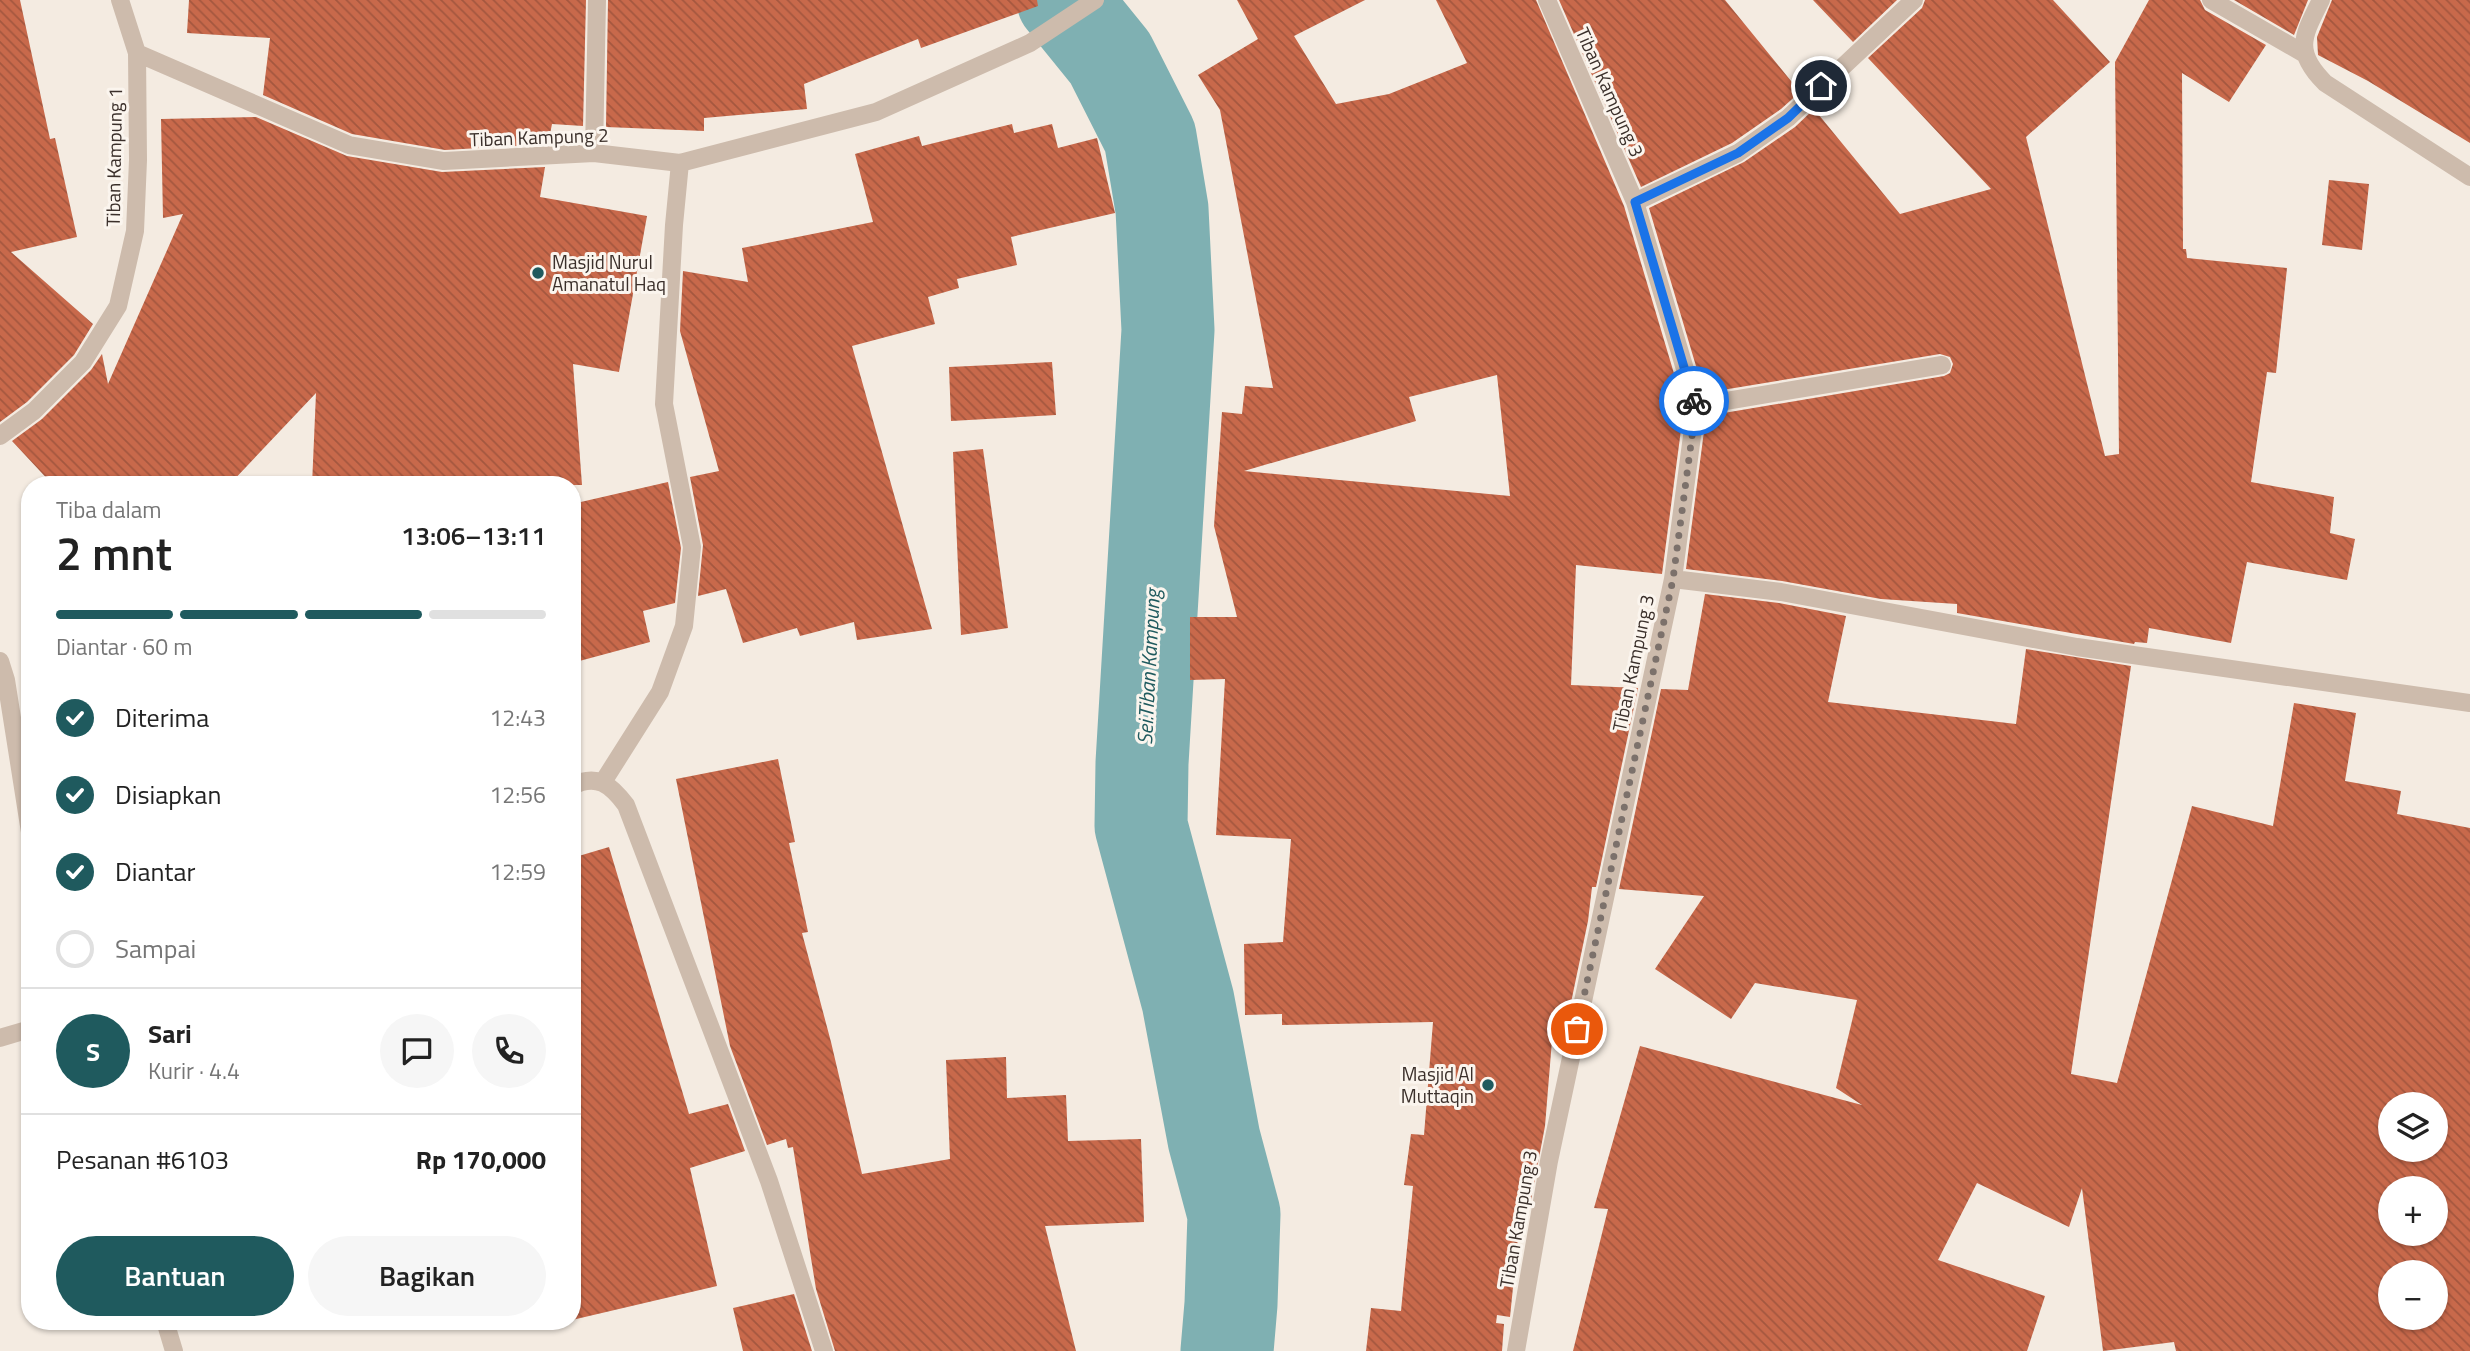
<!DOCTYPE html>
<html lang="id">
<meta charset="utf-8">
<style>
:root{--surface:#fff;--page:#f6f6f6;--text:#222;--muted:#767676;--line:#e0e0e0;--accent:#1f5a5e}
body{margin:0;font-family:"Titillium Web",sans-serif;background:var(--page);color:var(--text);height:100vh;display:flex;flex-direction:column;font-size:26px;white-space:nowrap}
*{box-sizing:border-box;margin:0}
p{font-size:23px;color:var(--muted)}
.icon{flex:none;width:38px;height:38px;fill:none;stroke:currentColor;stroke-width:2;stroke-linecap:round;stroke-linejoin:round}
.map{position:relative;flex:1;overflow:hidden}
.drawer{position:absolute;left:21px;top:476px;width:560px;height:854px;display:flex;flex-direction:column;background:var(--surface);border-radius:28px;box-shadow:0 2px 5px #0004}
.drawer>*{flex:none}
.buttons{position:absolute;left:2378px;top:1092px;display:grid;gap:14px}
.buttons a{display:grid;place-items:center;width:70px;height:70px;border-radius:50%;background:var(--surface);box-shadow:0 2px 5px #0004;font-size:35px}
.pin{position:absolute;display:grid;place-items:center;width:60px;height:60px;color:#fff;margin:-30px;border:4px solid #fff;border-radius:50%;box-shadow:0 2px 7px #0007}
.courier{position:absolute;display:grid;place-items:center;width:70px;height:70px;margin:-35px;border:5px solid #1a73e8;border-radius:50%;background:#fff;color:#222;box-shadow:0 2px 9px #0007}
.overview em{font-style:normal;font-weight:600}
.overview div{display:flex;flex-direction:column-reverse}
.overview{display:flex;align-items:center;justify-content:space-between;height:119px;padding:0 35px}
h1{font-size:46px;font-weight:600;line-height:52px}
.bar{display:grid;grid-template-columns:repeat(4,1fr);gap:10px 7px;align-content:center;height:84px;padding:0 35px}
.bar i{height:9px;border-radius:5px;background:var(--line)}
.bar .selected{background:var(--accent)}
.bar p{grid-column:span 4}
.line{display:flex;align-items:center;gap:18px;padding:0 35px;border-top:2px solid var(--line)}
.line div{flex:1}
.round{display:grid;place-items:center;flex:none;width:74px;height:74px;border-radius:37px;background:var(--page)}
ol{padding:0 35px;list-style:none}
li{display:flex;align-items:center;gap:21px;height:77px}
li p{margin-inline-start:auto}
li .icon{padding:7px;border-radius:50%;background:var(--accent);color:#fff;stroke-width:4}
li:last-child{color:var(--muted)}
li i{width:38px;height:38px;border:4px solid var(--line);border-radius:50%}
.action{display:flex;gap:14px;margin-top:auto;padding:14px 35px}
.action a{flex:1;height:80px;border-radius:42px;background:var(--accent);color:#fff;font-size:28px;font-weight:600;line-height:80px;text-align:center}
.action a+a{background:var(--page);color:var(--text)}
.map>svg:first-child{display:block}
</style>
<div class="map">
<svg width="2470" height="1351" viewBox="0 0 2470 1351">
<defs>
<pattern id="building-back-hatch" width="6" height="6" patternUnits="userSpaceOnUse" patternTransform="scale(1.75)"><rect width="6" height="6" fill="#c8694b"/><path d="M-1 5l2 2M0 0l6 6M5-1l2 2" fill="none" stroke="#a4573f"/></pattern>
</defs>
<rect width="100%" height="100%" fill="#f4ebe1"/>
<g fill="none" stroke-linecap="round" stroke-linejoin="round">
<path stroke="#7fb0b2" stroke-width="93" d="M1063,0L1110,58L1150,137L1162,209L1168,330L1142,763L1141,826L1188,1001L1214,1139L1234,1214L1231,1304L1227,1351"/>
</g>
<path fill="url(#building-back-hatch)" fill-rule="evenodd" d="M0,0H20L50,139L55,138L77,237L11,252L93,324L74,355L27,402L0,422Z
M189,0H586L583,126L552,124L548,144L445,150L352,134L263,95L270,38L187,33Z
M608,0H1037L1038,6L921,48L918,39L804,84L807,109L704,118V131L606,127Z
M1237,0H1365L1294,36L1336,104L1389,94L1467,63L1436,0H1536L1624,206L1684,407L1662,574L1576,565L1571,685L1638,688L1596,887H1592L1588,921L1568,1017L1554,1016L1545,1126L1531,1200L1522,1199L1510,1317L1497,1315L1496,1323L1504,1324L1502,1351H1366L1371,1308L1401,1311L1413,1186L1404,1185L1411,1134L1424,1135L1433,1022L1282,1025V1014L1245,1015L1244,944L1283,942L1291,839L1216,835L1225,679L1190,680V617H1237L1214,526L1222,412L1242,414L1245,386L1273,388L1220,110L1198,75L1258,39ZM1497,375L1510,496L1244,471L1416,421L1409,397Z
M1559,0H1725L1800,92L1781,109L1732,143L1641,187Z
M1813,0H1897L1853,42Z
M1925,0H2053L2110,62L2026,137L2105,456L2119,454L2115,62L2149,0H2200L2205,10L2266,45L2229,102L2182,73L2183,249H2186L2187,258L2287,268L2276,373L2267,372L2251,482L2334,497L2330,533L2355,539L2347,580L2247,562L2231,643L2149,628L2147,643L2135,642L2134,644L1957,613V604L1881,599L1782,581L1686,569L1706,416L1944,376L1950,373L1953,364L1950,357L1940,354L1704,393L1649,208L1744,162L1795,127L1814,109L1900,214L1991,189L1868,58L1922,8Z
M2234,0H2308L2294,35Z
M2332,0H2470V143L2368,81L2318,55L2317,37Z
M256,117L347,156L442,172L545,167L540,197L647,216L619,372L573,364L582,485H312L316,393L229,485H53L12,441L42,419L91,370L102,354L108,384L183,214L163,218L161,119Z
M1012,124L1014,133L1052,124L1058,148L1097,138L1115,213L1011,237L1017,265L957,279L959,288L928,297L935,324L852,346L932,629L857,640L854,622L800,636L797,628L743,643L726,589L698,596L703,545L690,477L719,471L680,331L683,271L748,282L742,248L873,222L855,154L919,136L922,146Z
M2329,180L2369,184L2362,250L2322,245Z
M1052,362L1056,415L951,421L949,367Z
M983,449L1008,628L961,635L953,452Z
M668,482L681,548L675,603L643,611L650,642L572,663V504Z
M1705,594L1779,603L1846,616L1828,702L2016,724L2026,649L2131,666L2071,1074L2117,1083L2192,806L2273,826L2294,703L2356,713L2345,781L2401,791L2397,814L2470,828V1351H2176L2174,1342L2103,1351L2082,1188L2069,1227L1977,1183L1938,1260L2045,1296L2027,1351H1573L1608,1209L1594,1208L1640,1046L1862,1105L1836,1088L1857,1000L1755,983L1731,1019L1655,969L1704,896L1619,889L1661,689L1688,690ZM2390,1104H2436V1150H2390ZM2390,1188H2436V1234H2390ZM2390,1272H2436V1318H2390Z
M778,759L795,842L789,843L808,932L802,933L831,1042L862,1174L950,1159L946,1060L1006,1057L1007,1098L1066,1095L1068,1141L1141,1139L1144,1222L1045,1226L1076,1351H835L816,1289L793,1147L788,1148L786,1139L767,1145L730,1046L676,779Z
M609,847L689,1114L728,1104L745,1151L690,1168L717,1286L572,1320V858Z
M794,1294L812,1351H743L733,1308Z"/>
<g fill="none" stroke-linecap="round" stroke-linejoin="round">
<path stroke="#cdbbac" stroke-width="18" d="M2211,0L2303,53
M2321,0C2303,36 2293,51 2325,83L2470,177
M137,53L349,145L444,161L594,153L680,163L876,112L1030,43L1095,0
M594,153L597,0
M1635,202L1738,153L1788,118L1914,0
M1696,406L1942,365
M0,436L34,411L83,362L118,306L135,231L138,160L137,53L120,0
M1673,579L1781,592L2077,647L2470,703
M0,661L6,680L30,832
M603,782L660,692L684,626L692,547L664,404L674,225L680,163
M572,786C597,773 611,785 626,805L769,1181L824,1351
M0,1038L30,1029
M165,1321L174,1351
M1516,1351L1549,1161L1673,579L1696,406L1635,202L1547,0"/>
</g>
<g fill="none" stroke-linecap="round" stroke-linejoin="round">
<path stroke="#7c716b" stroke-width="7" stroke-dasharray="0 12.6" d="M1577,1029L1673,579L1696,406L1694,401"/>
<path stroke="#1a73e8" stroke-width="9" d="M1694,401L1635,202L1738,153L1788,118L1821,86"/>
</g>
<g fill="#1f5a5e" stroke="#fbf5ee" stroke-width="2.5">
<circle cx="538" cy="273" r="7"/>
<circle cx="1488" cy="1085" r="7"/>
</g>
<g text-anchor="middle" stroke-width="6" stroke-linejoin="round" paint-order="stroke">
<g font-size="19" fill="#3b302b" stroke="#fbf5ee">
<text transform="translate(1610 92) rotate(66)" y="7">Tiban Kampung 3</text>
<text transform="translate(539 137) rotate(-2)" y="7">Tiban Kampung 2</text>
<text transform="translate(114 157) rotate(-89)" y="7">Tiban Kampung 1</text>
<text transform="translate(1633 663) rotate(-78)" y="7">Tiban Kampung 3</text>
<text transform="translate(1518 1219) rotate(-80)" y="7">Tiban Kampung 3</text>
</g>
<g font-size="19" fill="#3b302b" stroke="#fbf5ee" text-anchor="start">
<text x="552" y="269">Masjid Nurul<tspan x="552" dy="22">Amanatul Haq</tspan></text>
<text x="1474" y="1081" text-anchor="end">Masjid Al<tspan x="1474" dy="22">Muttaqin</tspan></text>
</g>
<g font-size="21" font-style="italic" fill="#1f5a5e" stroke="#fbf5ee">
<text transform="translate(1149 667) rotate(-87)" y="7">Sei.Tiban Kampung</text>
</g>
</g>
</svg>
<div class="buttons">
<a><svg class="icon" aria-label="layers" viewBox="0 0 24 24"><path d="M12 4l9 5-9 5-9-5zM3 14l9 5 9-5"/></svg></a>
<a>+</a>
<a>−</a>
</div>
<div class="pin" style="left:1577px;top:1029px;background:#ea580c"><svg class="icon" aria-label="bag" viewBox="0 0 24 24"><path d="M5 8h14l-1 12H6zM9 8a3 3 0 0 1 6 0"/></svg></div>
<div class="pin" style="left:1821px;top:86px;background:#1f2937"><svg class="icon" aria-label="home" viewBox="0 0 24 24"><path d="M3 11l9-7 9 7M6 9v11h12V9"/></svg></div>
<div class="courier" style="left:1694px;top:401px"><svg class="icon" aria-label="bike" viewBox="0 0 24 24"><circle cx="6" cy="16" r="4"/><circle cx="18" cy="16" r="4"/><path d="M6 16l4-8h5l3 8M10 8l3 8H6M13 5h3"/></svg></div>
<section class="drawer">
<div class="overview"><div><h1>2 mnt</h1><p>Tiba dalam</p></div><em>13:06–13:11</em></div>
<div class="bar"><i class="selected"></i><i class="selected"></i><i class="selected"></i><i></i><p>Diantar · 60 m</p></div>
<ol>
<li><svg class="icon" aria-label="check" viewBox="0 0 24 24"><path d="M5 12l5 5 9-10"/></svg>Diterima<p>12:43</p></li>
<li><svg class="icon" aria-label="check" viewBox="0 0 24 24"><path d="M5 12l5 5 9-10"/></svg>Disiapkan<p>12:56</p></li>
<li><svg class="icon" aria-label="check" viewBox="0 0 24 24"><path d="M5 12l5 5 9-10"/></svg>Diantar<p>12:59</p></li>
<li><i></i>Sampai</li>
</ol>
<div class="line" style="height:126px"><b class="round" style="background:var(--accent);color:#fff">S</b><div><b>Sari</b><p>Kurir · 4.4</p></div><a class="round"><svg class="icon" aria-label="chat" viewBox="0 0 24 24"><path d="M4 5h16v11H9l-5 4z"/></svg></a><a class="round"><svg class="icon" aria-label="phone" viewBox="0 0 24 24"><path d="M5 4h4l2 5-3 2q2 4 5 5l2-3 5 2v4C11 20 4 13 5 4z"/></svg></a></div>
<div class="line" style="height:91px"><div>Pesanan #6103</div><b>Rp 170,000</b></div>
<div class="action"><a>Bantuan</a><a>Bagikan</a></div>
</section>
</div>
